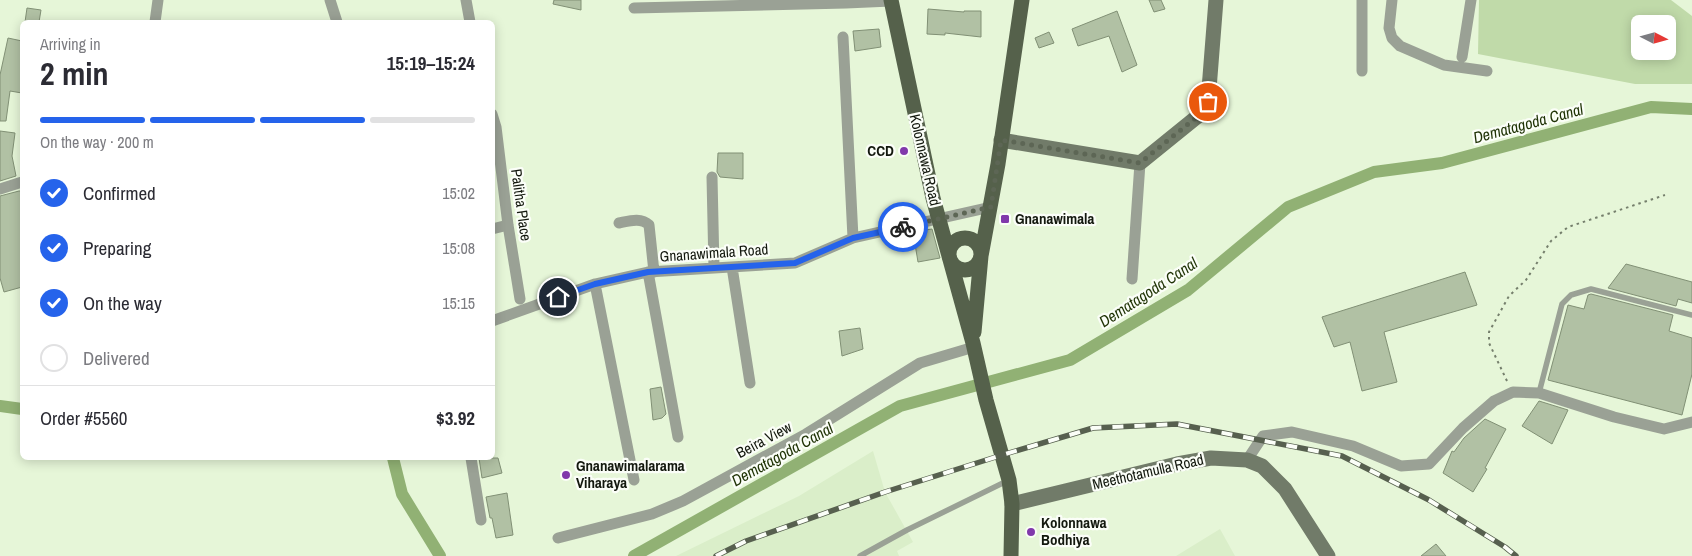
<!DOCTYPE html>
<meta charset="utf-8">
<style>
:root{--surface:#fff;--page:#f2f2f3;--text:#2b2b33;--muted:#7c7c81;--line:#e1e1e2;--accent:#2563eb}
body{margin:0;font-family:"Archivo Narrow",sans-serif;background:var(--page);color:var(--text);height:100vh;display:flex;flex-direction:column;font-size:19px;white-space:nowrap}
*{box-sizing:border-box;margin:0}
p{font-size:16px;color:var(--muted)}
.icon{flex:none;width:28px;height:28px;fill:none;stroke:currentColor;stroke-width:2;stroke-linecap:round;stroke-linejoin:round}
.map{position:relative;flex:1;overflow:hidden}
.panel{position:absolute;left:20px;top:20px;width:475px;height:440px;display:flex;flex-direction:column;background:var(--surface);border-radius:8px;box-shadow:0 2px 12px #0003}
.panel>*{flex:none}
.needle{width:32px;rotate:96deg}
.fabs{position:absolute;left:1631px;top:15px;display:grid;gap:10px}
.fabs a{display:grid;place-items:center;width:45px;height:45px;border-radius:8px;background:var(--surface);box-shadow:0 2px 12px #0003;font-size:25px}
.pin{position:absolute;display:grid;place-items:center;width:42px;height:42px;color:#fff;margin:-21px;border:2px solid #fff;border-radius:50%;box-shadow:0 1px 5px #0007}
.courier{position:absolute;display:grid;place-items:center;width:50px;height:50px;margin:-25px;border:4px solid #2563eb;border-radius:50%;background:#fff;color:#222;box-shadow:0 1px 6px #0007}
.summary em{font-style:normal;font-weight:700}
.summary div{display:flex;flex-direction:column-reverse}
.summary{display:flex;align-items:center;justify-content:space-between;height:85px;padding:0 20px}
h1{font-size:32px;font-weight:700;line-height:38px}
.bar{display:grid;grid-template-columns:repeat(4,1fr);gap:8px 5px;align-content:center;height:60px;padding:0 20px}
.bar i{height:6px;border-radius:4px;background:var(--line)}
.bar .active{background:var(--accent)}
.bar p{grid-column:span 4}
.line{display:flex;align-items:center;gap:12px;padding:0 20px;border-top:1px solid var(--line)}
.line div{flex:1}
ol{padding:0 20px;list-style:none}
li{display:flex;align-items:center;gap:15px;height:55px}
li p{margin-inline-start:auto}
li .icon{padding:5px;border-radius:50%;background:var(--accent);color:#fff;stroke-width:4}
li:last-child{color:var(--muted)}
li i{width:28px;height:28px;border:2px solid var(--line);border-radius:50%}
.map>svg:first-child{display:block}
</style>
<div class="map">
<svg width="1692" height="556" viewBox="0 0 1692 556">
<rect width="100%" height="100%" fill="#e6f6d8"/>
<path fill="#daeec9" d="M873,451L885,492L913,542L897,551L899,556H676L799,496Z
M1220,529L1235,556H1176Z"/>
<path fill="#c0daa9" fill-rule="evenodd" d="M1479,0H1671L1692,16V84H1635L1478,54ZM1640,24H1668V51H1640Z"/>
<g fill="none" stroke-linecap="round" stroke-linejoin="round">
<path stroke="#91b174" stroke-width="12" d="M0,406L22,409
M393,458L402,494L440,556
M634,556L900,406L1070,360L1188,290L1288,207L1374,172L1442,163L1651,107L1692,109"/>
</g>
<path fill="#b1c1a4" stroke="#819075" d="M554,0H581V10L553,4Z
M1149,0H1161L1165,9L1154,12Z
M27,8L41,10L39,22H25Z
M928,9L964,12V11H981V37L945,33V35L927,34Z
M1117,11L1137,65L1122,72L1109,36L1078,46L1072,29Z
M879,29L881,47L855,51L853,31Z
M1049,32L1054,43L1039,48L1035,38Z
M8,38L22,41V93L10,91L6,121H0V75Z
M0,131L15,133L12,156L16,176L0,181Z
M718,153H743V179L720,177L717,172Z
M19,191H22V287L4,292L0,278V196Z
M932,229L940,258L918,262L913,232Z
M1626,264L1692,282V303L1678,299L1676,306L1608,288Z
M1465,272L1477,305L1384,332L1397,382L1362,391L1350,342L1334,347L1322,317Z
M1591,294L1673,315L1669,331L1692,338V374L1682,415L1548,380L1568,305L1584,309L1588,295Z
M860,328L863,349L842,356L839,331Z
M661,387L666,414L662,418L653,420L650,389Z
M1539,401L1568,410L1552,444L1522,426Z
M1485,419L1506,429L1485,468L1487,469L1473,492L1443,473L1452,451L1454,452L1464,438Z
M479,458H498L502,473L482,478Z
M507,493L513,535L496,538L492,518H490L486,497Z
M1436,544L1446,556H1421Z"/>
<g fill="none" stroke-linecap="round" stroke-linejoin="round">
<path stroke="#757f6c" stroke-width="2" stroke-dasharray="2.5 4" stroke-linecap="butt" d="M1507,381L1489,343V332L1509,296L1526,280L1551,241L1568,227L1665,195"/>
<path stroke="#9aa195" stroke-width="5.5" d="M1539,393L1562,304L1571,295L1591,289L1692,315
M860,556L907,530L1009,480"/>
<path stroke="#9aa195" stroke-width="11" d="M330,0L337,22
M466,0L470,22
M1362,0V71
M1392,0L1389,28L1392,38L1400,46L1444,65L1487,71
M634,8L846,3L891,1
M155,22L158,0
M843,37L853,238
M1462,57L1471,0
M492,114L496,127L508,225L520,299
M712,177L714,268
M0,189L22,182
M619,223C629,221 641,217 649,225L654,272
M492,229L508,225
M732,267L750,383
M648,272L678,437
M1132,279L1140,163
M595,284L634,480
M492,321L595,284L648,272L795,263L853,238L991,207
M471,458L481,520
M1247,460L1263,436L1292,432L1353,446L1401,466L1429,464L1463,428L1494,401L1513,392L1539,393L1614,417L1664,429L1692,422
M558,538L652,514L683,501L806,434L920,363L974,347"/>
<path stroke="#717b69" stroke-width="15" d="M1001,140L1140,163L1203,112L1208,102L1216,0
M1012,504L1177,464L1211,458L1247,460L1262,466L1285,489L1328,556"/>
<path stroke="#55614b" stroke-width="15" d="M891,0L933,198L973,343L986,400L1009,480L1012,504L1011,556
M949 254a16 16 0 1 1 32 0a16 16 0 1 1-32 0Z
M974,332L981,256L998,164L1022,0"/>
<defs>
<path id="rail" d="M716,556L746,541L885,492L1002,455L1093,428L1177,424L1342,456L1429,500L1505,547L1516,556"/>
</defs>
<use href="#rail" stroke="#57604f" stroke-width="5.5"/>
<use href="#rail" stroke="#fbfef8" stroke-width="4" stroke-dasharray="11" stroke-linecap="butt"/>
</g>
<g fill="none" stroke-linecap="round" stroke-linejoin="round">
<path stroke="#5d6655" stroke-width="5" stroke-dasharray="0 9" d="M903,227L991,207L1001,140L1140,163L1203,112L1208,102"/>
<path stroke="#2563eb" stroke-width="6" d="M558,297L595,284L648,272L795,263L853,238L903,227"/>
</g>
<g fill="#8139ab" stroke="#fbfef8" stroke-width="2">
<circle cx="904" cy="151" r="5"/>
<rect x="1000" y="214" width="10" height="10" rx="2.5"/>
<circle cx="566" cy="475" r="5"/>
<circle cx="1031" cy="532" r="5"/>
</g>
<g text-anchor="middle" stroke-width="4.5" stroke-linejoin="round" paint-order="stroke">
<g font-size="15" font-weight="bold" fill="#13180e" stroke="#fbfef8" text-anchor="start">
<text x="894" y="156" text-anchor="end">CCD</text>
<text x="1015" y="224">Gnanawimala</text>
<text x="576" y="471">Gnanawimalarama<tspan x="576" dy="17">Viharaya</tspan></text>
<text x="1041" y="528">Kolonnawa<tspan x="1041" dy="17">Bodhiya</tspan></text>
</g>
<g font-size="15" fill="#13180e" stroke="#fbfef8">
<text transform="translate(925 160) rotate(77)" y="5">Kolonnawa Road</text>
<text transform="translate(521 205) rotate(82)" y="5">Palitha Place</text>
<text transform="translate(714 253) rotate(-4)" y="5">Gnanawimala Road</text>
<text transform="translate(764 440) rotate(-28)" y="5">Beira View</text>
<text transform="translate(1148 472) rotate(-13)" y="5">Meethotamulla Road</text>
</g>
<g font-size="16" font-style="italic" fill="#1e3204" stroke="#fbfef8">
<text transform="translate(1528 123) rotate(-15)" y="6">Dematagoda Canal</text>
<text transform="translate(1148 292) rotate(-33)" y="6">Dematagoda Canal</text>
<text transform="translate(782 454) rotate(-29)" y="6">Dematagoda Canal</text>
</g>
</g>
</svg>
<div class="fabs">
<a><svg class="needle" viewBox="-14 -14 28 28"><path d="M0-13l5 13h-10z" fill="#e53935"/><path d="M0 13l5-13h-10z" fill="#7c7c81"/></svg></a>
</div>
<div class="pin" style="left:1208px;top:102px;background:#ea580c"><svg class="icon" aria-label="bag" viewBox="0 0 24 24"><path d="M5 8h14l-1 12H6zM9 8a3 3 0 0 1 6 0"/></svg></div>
<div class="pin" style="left:558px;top:297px;background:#1f2937"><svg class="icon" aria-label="home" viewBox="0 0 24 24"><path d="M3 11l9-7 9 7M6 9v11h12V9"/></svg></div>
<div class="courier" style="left:903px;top:227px"><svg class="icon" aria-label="bike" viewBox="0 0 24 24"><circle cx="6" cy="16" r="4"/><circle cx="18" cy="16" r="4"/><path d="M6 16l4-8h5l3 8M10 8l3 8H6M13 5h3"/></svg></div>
<section class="panel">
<div class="summary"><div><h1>2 min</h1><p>Arriving in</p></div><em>15:19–15:24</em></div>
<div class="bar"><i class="active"></i><i class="active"></i><i class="active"></i><i></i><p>On the way · 200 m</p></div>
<ol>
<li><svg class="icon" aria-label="check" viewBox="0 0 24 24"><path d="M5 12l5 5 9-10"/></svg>Confirmed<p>15:02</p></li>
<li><svg class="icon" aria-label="check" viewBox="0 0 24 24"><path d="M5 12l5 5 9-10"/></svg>Preparing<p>15:08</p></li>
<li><svg class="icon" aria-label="check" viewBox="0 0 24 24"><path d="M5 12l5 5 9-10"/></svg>On the way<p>15:15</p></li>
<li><i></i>Delivered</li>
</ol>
<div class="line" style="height:65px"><div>Order #5560</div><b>$3.92</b></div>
</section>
</div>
